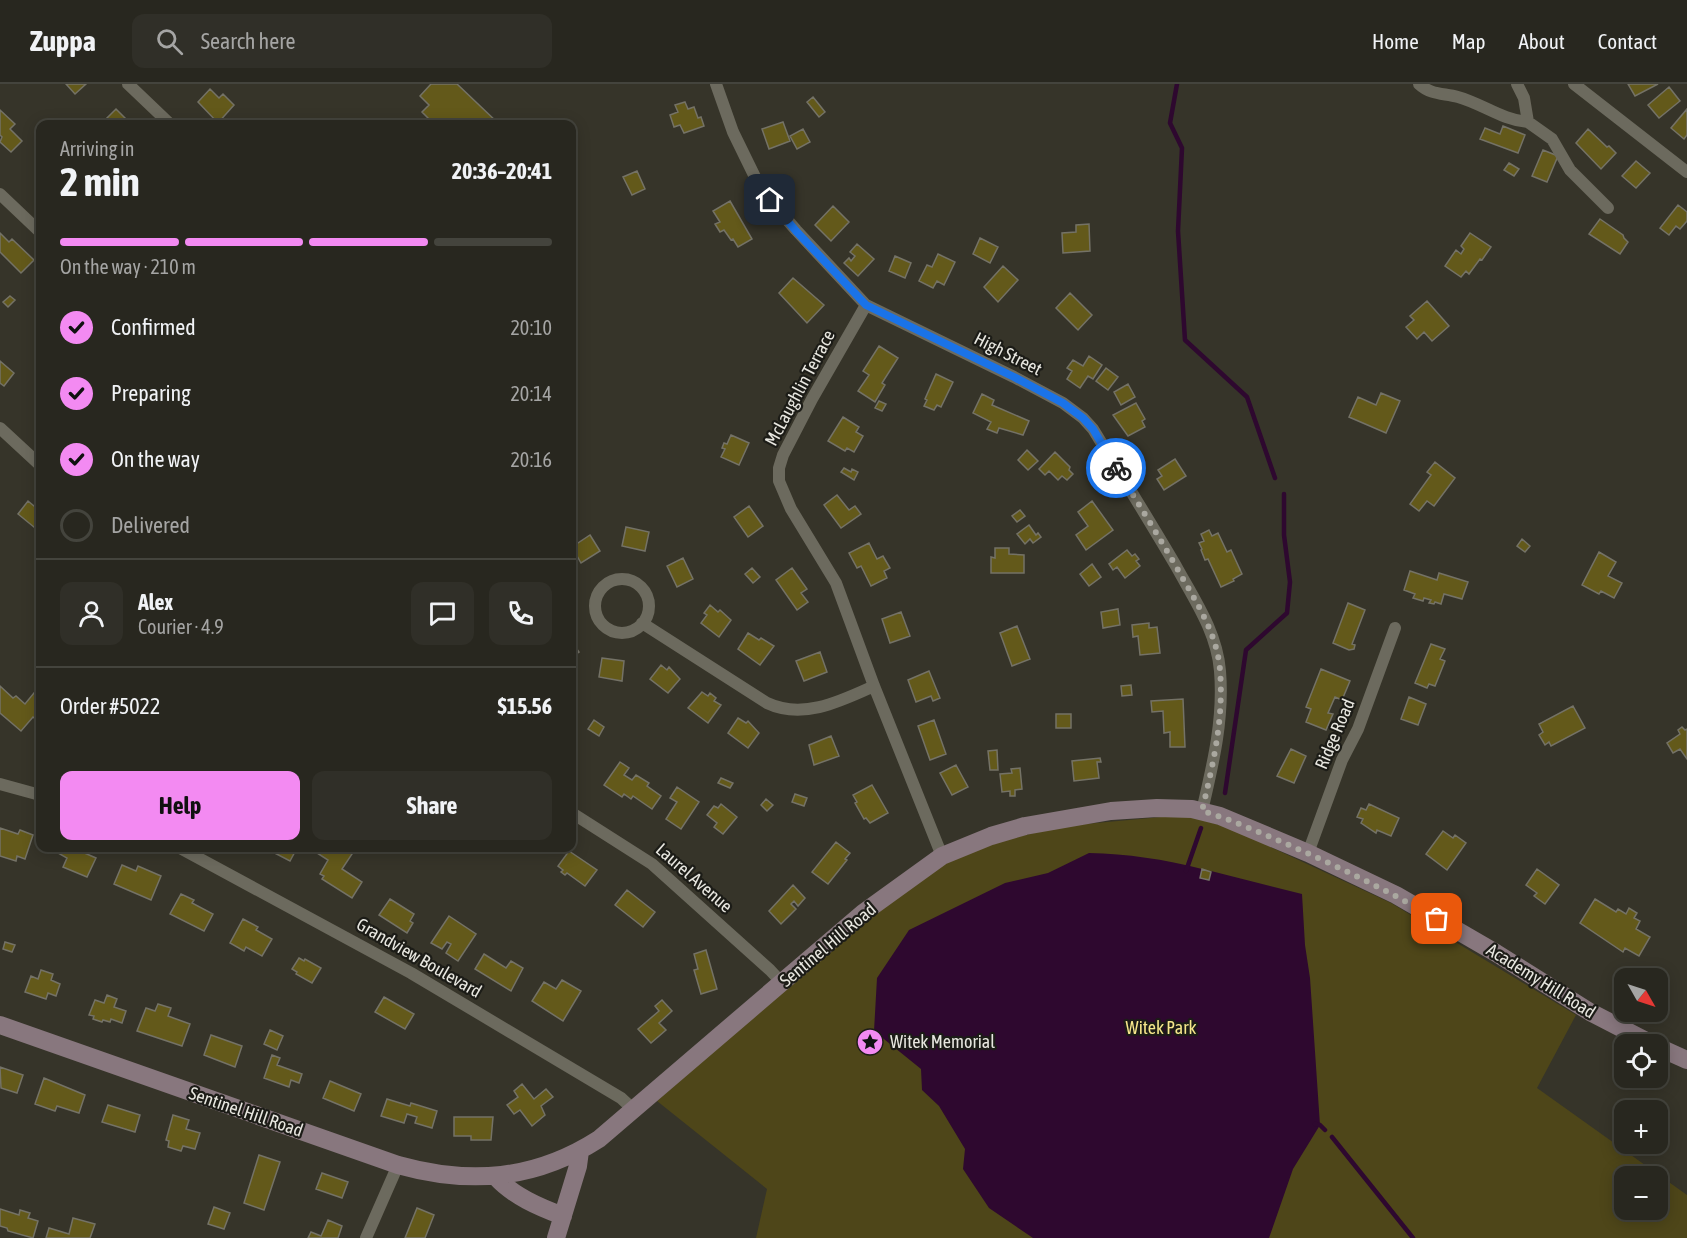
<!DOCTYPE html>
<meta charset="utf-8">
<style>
:root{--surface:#28271f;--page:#302f28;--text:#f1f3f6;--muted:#a5a5a4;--line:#44443d;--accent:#f38af2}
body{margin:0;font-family:"Asap Condensed",sans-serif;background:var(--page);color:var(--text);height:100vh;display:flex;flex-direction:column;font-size:22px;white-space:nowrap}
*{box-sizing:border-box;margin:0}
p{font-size:20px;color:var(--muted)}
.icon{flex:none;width:33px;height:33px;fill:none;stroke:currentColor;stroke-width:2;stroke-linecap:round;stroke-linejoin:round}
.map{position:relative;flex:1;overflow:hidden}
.panel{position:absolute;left:36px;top:36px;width:540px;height:732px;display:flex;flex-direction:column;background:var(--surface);border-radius:12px;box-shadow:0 3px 15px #0003,0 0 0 2px var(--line)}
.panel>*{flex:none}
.needle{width:39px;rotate:129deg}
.controls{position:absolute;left:1614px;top:884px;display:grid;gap:12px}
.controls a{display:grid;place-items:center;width:54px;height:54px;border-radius:12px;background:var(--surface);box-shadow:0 3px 15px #0003,0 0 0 2px var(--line);font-size:30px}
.pin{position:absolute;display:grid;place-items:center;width:51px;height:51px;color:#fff;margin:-26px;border-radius:12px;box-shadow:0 3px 9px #0006}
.courier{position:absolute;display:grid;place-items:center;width:60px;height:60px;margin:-30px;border:4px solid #1a73e8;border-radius:50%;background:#fff;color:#222;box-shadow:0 2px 8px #0007}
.head em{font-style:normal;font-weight:700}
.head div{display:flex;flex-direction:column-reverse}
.head{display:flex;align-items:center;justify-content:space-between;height:102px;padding:0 24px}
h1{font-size:39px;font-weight:700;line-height:45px}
.bar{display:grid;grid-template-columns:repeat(4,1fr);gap:9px 6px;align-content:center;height:72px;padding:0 24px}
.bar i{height:8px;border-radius:4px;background:var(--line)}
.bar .current{background:var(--accent)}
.bar p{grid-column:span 4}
.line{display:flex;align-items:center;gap:15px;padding:0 24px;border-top:2px solid var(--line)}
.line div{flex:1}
.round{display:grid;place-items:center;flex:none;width:63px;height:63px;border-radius:12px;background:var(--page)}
ol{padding:0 24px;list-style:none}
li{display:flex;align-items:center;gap:18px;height:66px}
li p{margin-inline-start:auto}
li .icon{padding:6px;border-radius:50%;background:var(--accent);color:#111;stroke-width:4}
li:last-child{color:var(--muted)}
li i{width:33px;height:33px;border:3px solid var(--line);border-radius:50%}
.cta{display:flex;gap:12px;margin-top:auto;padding:12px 24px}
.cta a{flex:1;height:69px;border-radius:12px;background:var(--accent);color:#111;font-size:24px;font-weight:700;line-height:69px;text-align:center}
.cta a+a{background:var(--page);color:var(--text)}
header{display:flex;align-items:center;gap:36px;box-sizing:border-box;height:84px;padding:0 30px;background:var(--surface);border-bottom:2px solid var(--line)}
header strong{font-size:28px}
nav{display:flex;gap:33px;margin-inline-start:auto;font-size:21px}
.search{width:420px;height:54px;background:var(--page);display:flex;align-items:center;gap:15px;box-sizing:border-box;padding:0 21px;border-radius:12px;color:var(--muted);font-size:22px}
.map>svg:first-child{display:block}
</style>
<header>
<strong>Zuppa</strong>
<div class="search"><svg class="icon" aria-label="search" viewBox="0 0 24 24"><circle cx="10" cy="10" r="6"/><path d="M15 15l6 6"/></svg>Search here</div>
<nav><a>Home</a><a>Map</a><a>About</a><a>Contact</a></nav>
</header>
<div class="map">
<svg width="1687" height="1154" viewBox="0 0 1687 1154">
<rect width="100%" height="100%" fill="#363429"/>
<path fill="#4e4619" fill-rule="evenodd" d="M1172,732L1191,733L1230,744L1391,819L1576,931L1537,1004L1687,1111V1154H756L767,1105L657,1017L875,824L948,777L1000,757L1064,742ZM1624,1092H1658V1125H1624Z"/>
<path fill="#2e082f" d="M1089,769C1127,770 1164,775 1202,785L1200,794L1209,796L1211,787L1302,810L1305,861L1310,894L1320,1041L1293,1085L1269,1154H1033L989,1124L963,1085L965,1065L939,1022L922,1006L921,985L874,947L877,894L909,846L1005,799L1048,789Z"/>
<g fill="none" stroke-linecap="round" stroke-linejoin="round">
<path stroke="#2e082f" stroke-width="4.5" d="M1177,0L1170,39L1182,64L1178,147L1185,256L1247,313L1275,394
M1225,709L1246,566L1287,529L1290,498L1284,451V410
M1186,787L1201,744
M1315,1040L1320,1041L1325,1046
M1332,1053L1413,1154"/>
</g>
<path fill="#63591a" stroke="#747266" stroke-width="1.5" d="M66,0H86L75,10Z
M431,0H457L499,40H434L422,28L429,21L420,12Z
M1628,0H1658L1635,12Z
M1669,3L1680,17L1659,34L1648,21Z
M210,5L219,14L223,10L234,21L218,39L198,18Z
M813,13L825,28L819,33L807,18Z
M685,18L688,25L694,23L698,34L701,33L704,42L684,49L680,41L674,43L670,31L678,28L675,21Z
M116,25L131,40H108L104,37Z
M1687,25V51L1684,55L1671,44Z
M0,26L15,40L10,45L22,57L11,68L0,58L2,53L0,51Z
M783,38L790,57L769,65L762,45Z
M1503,42L1525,51L1518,69L1480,55L1485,44L1500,50Z
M803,45L810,58L797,65L790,52Z
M1588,45L1607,63L1609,62L1616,69L1601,85L1576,59Z
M1543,66L1558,72L1547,98L1532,92Z
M1636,77L1650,89L1636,104L1622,92Z
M1509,79L1519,85L1514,92L1504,86Z
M637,87L645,105L632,111L623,93Z
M730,117L752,155L738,163L733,155L731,156L724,146L720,148L715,140L720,138L713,127Z
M1678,121L1687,128V137L1680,145L1676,142L1669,151L1660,144Z
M833,122L849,138L831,157L815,141Z
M1600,135L1623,151L1624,154L1628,158L1620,170L1589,150Z
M1089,140L1090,167L1063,169L1062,149L1076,148V141Z
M0,149L9,158L12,155L34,176L21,189L0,168Z
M1470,149L1491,163L1482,176L1480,175L1469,190L1466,187L1461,193L1445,182L1456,166L1461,170L1464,165L1461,162Z
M980,154L998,163L990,179L973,170Z
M857,160L874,175L858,192L844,179L849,174L851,177L855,172L850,168Z
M938,170L955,178L944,201L937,197L933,204L919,197L927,181L932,183Z
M895,172L911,179L905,194L889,187Z
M1003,182L1018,196L998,218L984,203Z
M793,194L824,221L807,239L779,209Z
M1070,209L1092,231L1078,246L1056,224Z
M10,212L15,216L8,223L3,218Z
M1427,217L1449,242L1432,257L1424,248L1417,255L1406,243L1414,236L1410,232Z
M879,262L898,274L882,299L885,301L875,318L858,307L869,291L863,287Z
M1089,272L1102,281L1093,295L1088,292L1080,304L1067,295L1072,287L1067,284L1073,276L1083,282Z
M0,277L14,289L4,302L0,299Z
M1106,284L1118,293L1108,306L1096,297Z
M936,290L953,298L941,323L937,321L934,326L924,322L927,316L925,315Z
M1128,300L1135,313L1121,321L1114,308Z
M1381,309L1400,317L1386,349L1349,333L1358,313L1376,321Z
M982,310L994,316L992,321L1029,337L1023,351L999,344L997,349L987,345L991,338L973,329Z
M879,317L886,320L882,327L875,324Z
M1136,319L1145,335L1142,337L1145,343L1128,352L1113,331Z
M843,333L859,343L856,348L863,352L854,368L847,364L845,367L828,357Z
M731,351L749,359L739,381L721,373L725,365L722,364L724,359L727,360Z
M1027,366L1038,377L1028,386L1018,376Z
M1055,368L1070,383L1069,386L1073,390L1067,396L1062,392L1058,396L1049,387L1045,391L1039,385Z
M1175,375L1186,392L1164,406L1157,395L1162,392L1158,386Z
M1435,378L1455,394L1434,422L1427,417L1419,427L1410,420L1431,391L1427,388Z
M844,384L851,388L852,385L858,388L854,396L841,388Z
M837,411L849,426L855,422L861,430L841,444L824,421Z
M28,417L40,427V448L18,430Z
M1092,417L1113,446L1086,466L1076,451L1088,442L1078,428Z
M749,422L763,442L748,453L734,433Z
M1020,426L1025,432L1017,438L1012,432Z
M1029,441L1036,451L1038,449L1041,453L1033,459L1030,455L1025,460L1017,450Z
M626,443L649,448L645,467L622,462Z
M1209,446L1212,452L1218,449L1227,468L1231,466L1242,490L1233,495L1234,497L1221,503L1208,475L1205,476L1201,466L1202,465L1199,459L1204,457L1201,450Z
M590,451L600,467L581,479L572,463Z
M1522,455L1530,462L1525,468L1517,462Z
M869,459L877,475L883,472L890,484L884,487L887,494L871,502L861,482L857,484L849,469Z
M995,464H1009V470L1024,471V489H991V473L995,474Z
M1127,466L1132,472L1135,470L1139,475L1136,477L1140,482L1125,494L1117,483L1113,486L1109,480Z
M1599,468L1616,478L1608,492L1622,499L1614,514L1601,507L1599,510L1582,501Z
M683,474L693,495L677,503L667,482Z
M1092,480L1101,493L1089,502L1080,490Z
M752,484L760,493L753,499L745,490Z
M792,484L807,505L801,509L808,518L797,526L776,496Z
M1410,487L1437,496L1439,489L1468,498L1462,515L1444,510L1441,520L1435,518L1434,520L1429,519L1431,516L1424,514L1423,517L1413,514L1415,510L1404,506Z
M1348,519L1365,526L1352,560L1355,561L1354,565L1349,566L1333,559Z
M710,521L718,528L720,526L731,536L719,553L701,539L707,531L704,529Z
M1118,525L1120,541L1103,544L1101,528Z
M901,528L910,552L890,559L882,535Z
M1149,539V544L1157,543L1160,569L1140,571L1138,552L1133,553L1132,541Z
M1017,542L1030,575L1012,582L1000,549Z
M748,549L759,556L761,554L774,562L760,581L738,565Z
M572,558L579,568L572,573Z
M1431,560L1445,565L1440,575L1445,577L1435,602L1429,600L1427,604L1415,599Z
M820,568L827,588L804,597L796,577Z
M602,574L624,577L622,597L599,593Z
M661,581L667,586L669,583L680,595L668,609L650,595Z
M1321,585L1350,597L1342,616L1335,613L1328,629L1333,630L1326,646L1306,638L1311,625L1306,623Z
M929,587L940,614L933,617L931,612L916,618L908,596Z
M1131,601L1132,611L1122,612L1121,602Z
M0,602L13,614L16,612L25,620L38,604L40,606V635L39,638L33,633L21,647L0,629Z
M702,608L708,612L710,609L716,614L714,617L721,621L708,639L688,624Z
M1409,613L1426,620L1418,641L1401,635Z
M1183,615L1185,663H1170V648L1164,649L1163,627L1152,628L1151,617Z
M1573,622L1585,644L1551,662L1549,658L1545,661L1539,651L1543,648L1539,640Z
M1056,630H1071V644H1056Z
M738,634L746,639L748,637L759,649L748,664L728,649Z
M594,636L604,643L599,652L588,645Z
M934,636L946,670L930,676L918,642Z
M1682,643L1685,646L1687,645V675L1680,665L1673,669L1667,659L1680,650L1678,646Z
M831,652L839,672L814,681L809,661Z
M1291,665L1306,672L1294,699L1277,692Z
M997,666L998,686H990L988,667Z
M1100,674L1101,678H1097L1099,694L1074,697L1072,677Z
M620,678L629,684L624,691L632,696L636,691L649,699L647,702L661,712L652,725L633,712L631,715L624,710L622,713L604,701Z
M956,681L968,703L952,711L940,689Z
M1020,684L1022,705L1015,706V712H1010V707L1002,708L1000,690L1012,689L1011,685Z
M721,694L733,699L730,704L718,699Z
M872,701L888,729L870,739L866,734L864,735L855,719L857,718L853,711Z
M677,703L699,718L681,745L666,735L677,718L670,714Z
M795,710L807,714L804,722L792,718Z
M766,715L773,721L767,727L761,721Z
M721,720L737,733L723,750L714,743L717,739L707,731L714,722L718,724Z
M1369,720L1399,734L1391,752L1377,746L1376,749L1361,739L1363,735L1357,733L1361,724L1366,726Z
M0,744L18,750L20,746L33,751L25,775L17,772L16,777L0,772Z
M1443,747L1453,754L1455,751L1466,759L1447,786L1426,770Z
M836,758L850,769L845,775L847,776L828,800L812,788Z
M60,764H73L96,774L87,793L63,783L67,774L58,769Z
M265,764H297L290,777Z
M320,764H356L342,785L362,798L352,814L322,795L324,792L320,790L328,776L317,769Z
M569,767L597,786L585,802L567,789L565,791L561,788L563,786L558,782Z
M122,781L136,787L138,782L161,792L151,816L114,800Z
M1202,785L1211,788L1209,796L1200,794Z
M1537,785L1559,801L1545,820L1534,812L1537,809L1526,801Z
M793,801L805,814L798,822L794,817L791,820L796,825L781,840L769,827Z
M627,806L655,828L643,843L615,821Z
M181,810L194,816L192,819L213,830L204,847L170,830Z
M390,815L414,830L410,837L413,839L407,849L379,831Z
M1595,815L1616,828L1618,825L1626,830L1629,824L1637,829L1634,834L1640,837L1636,845L1650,853L1639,872L1625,864L1623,868L1580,839Z
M449,832L476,850L458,877L446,869L451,860L447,858L442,865L431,859Z
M243,835L258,843L256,846L272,855L262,872L246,863L244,867L230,859Z
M5,858L15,861L12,868L3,865Z
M706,866L717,905L701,910L694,886L698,885L694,870Z
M484,870L506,884L511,877L523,884L511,907L475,885Z
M299,874L304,877L305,875L321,884L312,899L296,890L297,888L292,885Z
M41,886L53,890L51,896L60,900L56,912L48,909L46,915L25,908L31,892L38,895Z
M562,896L581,907L563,937L532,917L544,898L556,905Z
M107,911L117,915L114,923L126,927L122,939L111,935L110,938L103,936L102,938L93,935L94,932L89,931L95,916L104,919Z
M384,913L414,930L405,945L375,928Z
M662,916L672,927L659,939L666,946L651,959L638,945L659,927L655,922Z
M158,920L171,924L168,932L190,940L182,962L137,947L146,924L155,927Z
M270,946L283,952L277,966L264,960Z
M211,951L242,962L235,983L204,971Z
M272,971L280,974L277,981L302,990L299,999L291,996L289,1003L264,994Z
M0,983L23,991L17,1009L1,1004Z
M44,994L85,1011L79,1029L57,1022L55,1027L35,1020Z
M330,997L361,1010L354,1027L323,1014Z
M522,1000L534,1015L546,1005L553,1013L541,1022L545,1031L532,1042L520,1026L514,1030L507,1021L518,1013L514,1007Z
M387,1015L410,1022L411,1019L437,1027L432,1044L415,1039L417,1033L407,1030L404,1039L381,1032Z
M108,1021L140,1031L135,1048L102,1038Z
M173,1031L189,1036L186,1045L200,1049L195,1065L183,1062L181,1067L168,1063L169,1057L166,1056Z
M454,1033H493L491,1056H471V1052H454Z
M259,1071L280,1078L264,1126L244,1119Z
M322,1089L348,1098L342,1114L316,1105Z
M214,1123L230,1129L224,1145L208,1140Z
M417,1124L434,1131L425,1154H405Z
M0,1125L19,1131L20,1126L30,1129L28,1134L38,1137L33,1154L8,1147L7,1144L0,1142Z
M73,1134L95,1140L90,1154H46L49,1144L69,1150Z
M328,1136L342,1142L338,1154H308L311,1148L321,1152Z"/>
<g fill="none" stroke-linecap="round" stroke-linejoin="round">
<path stroke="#6c6a5e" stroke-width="12" d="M128,0L170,40
M716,0L733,48L755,93L770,116L796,146L866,221L1014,293L1063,319L1083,334L1093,345C1121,391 1149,436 1176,482C1194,515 1217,548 1220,587C1224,635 1213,680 1202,727
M1419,0C1431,11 1443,9 1458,13C1483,20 1502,36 1528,38
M1517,0L1524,14L1528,38L1552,55L1570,86L1608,124
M1574,0L1687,88
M0,110L40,148
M866,221L812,315L783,371L779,384V397L791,425L836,499L874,602L942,772
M0,344L40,381
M595 522a27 27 0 1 1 54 0a27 27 0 1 1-54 0Z
M642,539L767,619C803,636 841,617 874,602
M0,700L40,711
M572,729L652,780L770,886L783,900
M180,764L411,889L621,1014L634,1026
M1308,769L1342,676L1358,645L1395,544
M366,1154L398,1081"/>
<path stroke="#88777e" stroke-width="18" d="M0,941L398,1081C470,1101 535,1096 599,1055L863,829L942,772L991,752L1025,742L1111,727L1157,724L1192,725L1220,732L1308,769L1396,811L1496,869L1590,928L1652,960
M1658,963L1687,976
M496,1093C513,1112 539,1123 563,1132
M556,1154L578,1082L580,1067"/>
</g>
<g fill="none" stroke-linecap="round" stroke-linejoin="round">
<path stroke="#aaa8a0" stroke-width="6" stroke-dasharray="0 10.8" d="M1116,384C1137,417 1158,451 1178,486C1196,518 1217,549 1220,586C1224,635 1213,680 1202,727C1227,734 1251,745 1275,755C1331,779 1385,805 1437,835"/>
<path stroke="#1a73e8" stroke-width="8" d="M770,116L796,147L866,221L1014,293L1063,319L1083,334L1093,345L1116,384"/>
</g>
<defs>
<symbol id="sight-disc" viewBox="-11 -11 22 22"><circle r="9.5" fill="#f38af2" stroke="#1c1c17"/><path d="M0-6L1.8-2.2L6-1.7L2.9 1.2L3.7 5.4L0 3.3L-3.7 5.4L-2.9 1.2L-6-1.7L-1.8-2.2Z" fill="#111"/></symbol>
</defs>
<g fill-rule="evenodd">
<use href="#sight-disc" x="855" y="943" width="30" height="30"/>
</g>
<g text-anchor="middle" stroke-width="4.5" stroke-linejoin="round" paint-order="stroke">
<g font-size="18" fill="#e8e7e0" stroke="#1c1c17">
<text transform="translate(1008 270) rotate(27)" y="6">High Street</text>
<text transform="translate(800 304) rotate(-62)" y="6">McLaughlin Terrace</text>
<text transform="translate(1335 650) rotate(-67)" y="6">Ridge Road</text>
<text transform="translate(694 794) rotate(41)" y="6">Laurel Avenue</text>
<text transform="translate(828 861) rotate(-40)" y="6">Sentinel Hill Road</text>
<text transform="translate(419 874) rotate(30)" y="6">Grandview Boulevard</text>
<text transform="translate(1541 897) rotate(32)" y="6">Academy Hill Road</text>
<text transform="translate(246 1028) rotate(19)" y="6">Sentinel Hill Road</text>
</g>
<g font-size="18" fill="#f6e78c" stroke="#1c1c17">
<text x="1161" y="950">Witek Park</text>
</g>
<g font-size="18" fill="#e8e7e0" stroke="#1c1c17" text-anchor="start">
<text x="890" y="964">Witek Memorial</text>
</g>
</g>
</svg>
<div class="controls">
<a><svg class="needle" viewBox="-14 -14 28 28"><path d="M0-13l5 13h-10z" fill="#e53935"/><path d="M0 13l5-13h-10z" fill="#a5a5a4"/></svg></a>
<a><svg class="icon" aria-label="locate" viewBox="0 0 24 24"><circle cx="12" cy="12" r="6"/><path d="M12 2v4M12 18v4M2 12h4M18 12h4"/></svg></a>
<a>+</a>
<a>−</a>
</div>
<div class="pin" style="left:1437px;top:835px;background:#ea580c"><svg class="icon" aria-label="bag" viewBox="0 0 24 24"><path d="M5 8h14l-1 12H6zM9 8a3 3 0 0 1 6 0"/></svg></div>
<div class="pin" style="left:770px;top:116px;background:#1f2937"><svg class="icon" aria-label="home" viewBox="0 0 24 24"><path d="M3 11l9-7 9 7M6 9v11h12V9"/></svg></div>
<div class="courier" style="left:1116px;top:384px"><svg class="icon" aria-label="bike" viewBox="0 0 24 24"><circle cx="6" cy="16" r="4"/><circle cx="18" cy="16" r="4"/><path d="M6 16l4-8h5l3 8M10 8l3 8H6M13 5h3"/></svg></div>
<section class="panel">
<div class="head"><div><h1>2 min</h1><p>Arriving in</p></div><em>20:36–20:41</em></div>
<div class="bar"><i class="current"></i><i class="current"></i><i class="current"></i><i></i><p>On the way · 210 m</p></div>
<ol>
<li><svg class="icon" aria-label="check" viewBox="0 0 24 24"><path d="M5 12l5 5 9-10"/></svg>Confirmed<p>20:10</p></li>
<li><svg class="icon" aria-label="check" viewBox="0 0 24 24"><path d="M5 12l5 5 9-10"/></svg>Preparing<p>20:14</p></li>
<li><svg class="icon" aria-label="check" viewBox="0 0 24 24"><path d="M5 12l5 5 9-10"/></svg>On the way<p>20:16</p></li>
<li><i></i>Delivered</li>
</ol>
<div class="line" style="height:108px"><a class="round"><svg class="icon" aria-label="person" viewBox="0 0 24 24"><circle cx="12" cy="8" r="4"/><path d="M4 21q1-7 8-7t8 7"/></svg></a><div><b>Alex</b><p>Courier · 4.9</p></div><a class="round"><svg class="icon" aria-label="chat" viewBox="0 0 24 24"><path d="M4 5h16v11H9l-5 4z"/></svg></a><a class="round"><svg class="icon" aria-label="phone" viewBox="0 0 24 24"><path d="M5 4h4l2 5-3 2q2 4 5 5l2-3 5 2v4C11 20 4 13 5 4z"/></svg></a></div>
<div class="line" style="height:78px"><div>Order #5022</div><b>$15.56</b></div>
<div class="cta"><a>Help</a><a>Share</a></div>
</section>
</div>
